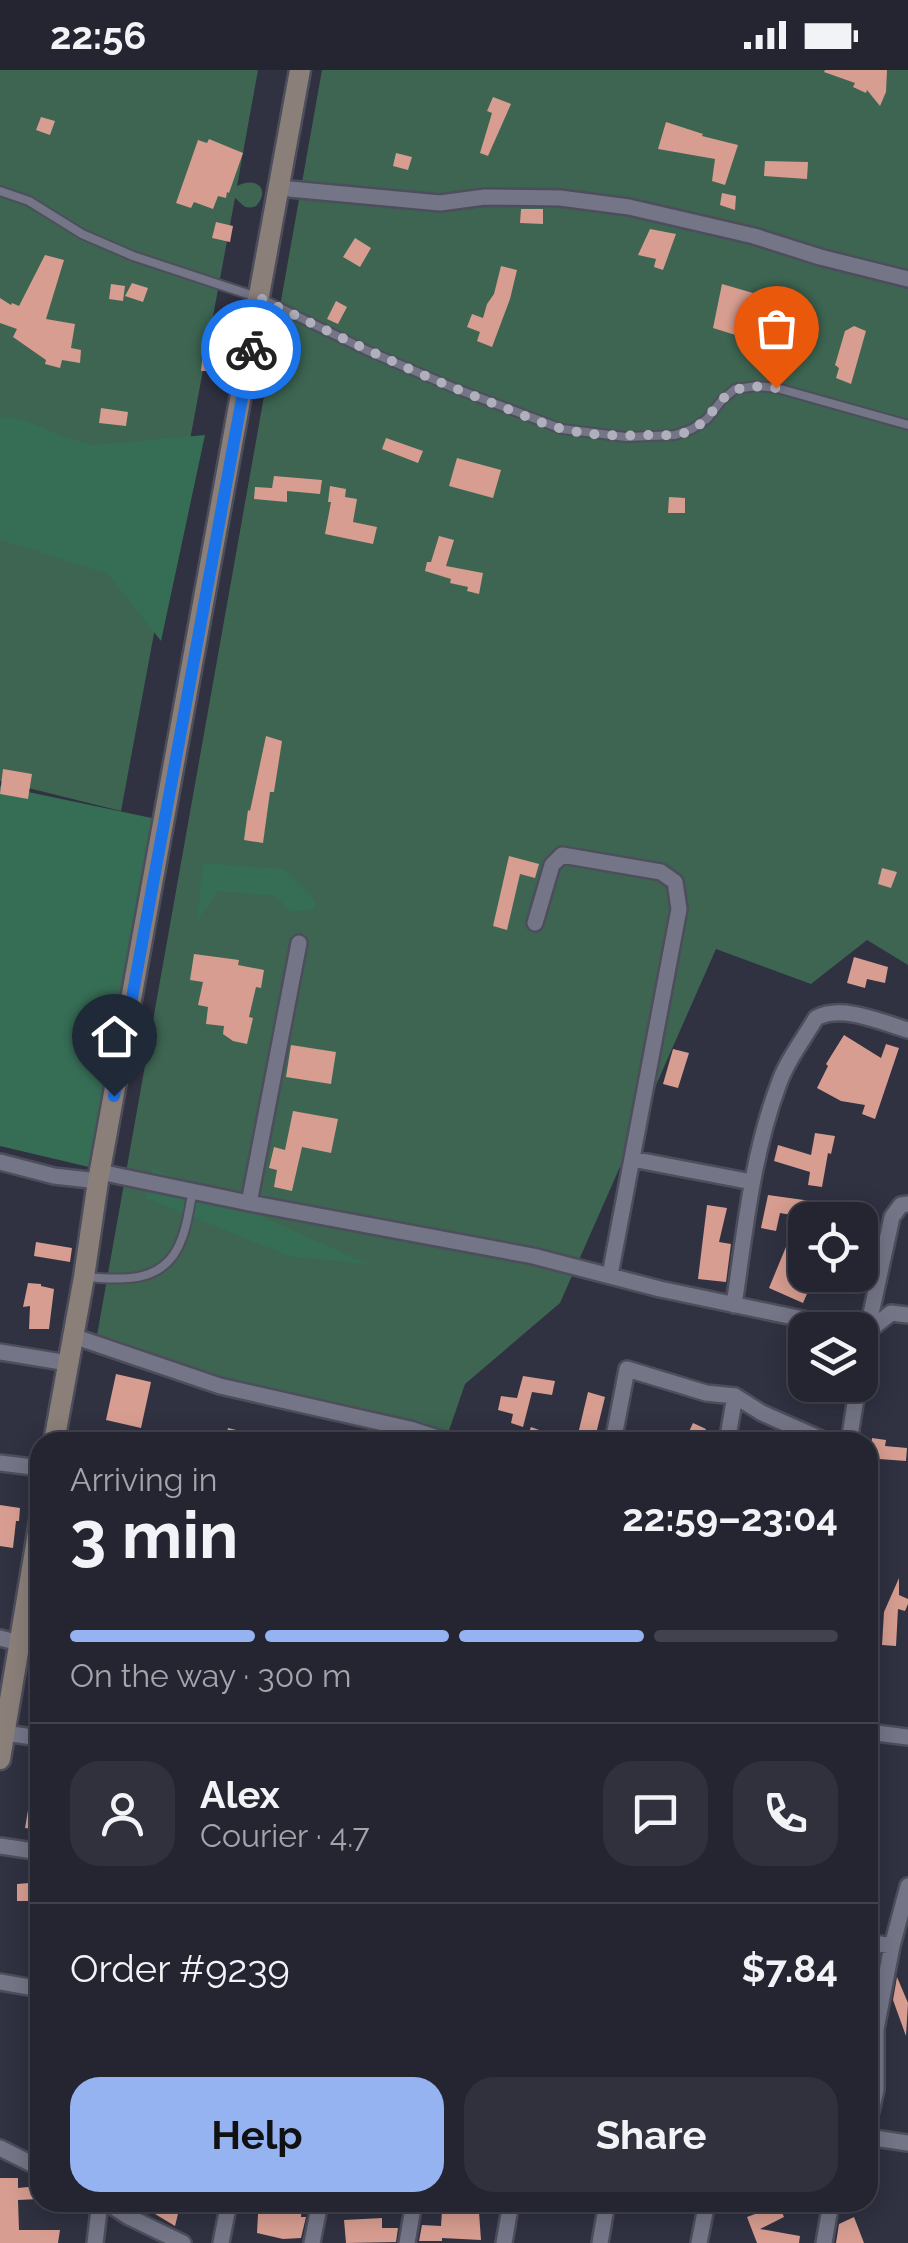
<!DOCTYPE html>
<meta charset="utf-8">
<style>
:root{--surface:#242531;--page:#30313d;--text:#f1f3f6;--muted:#a3a5ab;--line:#41424d;--accent:#95b2f1}
body{margin:0;font-family:Raleway,sans-serif;background:var(--page);color:var(--text);height:100vh;display:flex;flex-direction:column;font-size:38px;white-space:nowrap}
*{box-sizing:border-box;margin:0}
p{font-size:32px;color:var(--muted)}
.icon{flex:none;width:55px;height:55px;fill:none;stroke:currentColor;stroke-width:2;stroke-linecap:round;stroke-linejoin:round}
.map{position:relative;flex:1;overflow:hidden}
.side{position:absolute;left:30px;top:1362px;width:848px;height:780px;display:flex;flex-direction:column;background:var(--surface);border-radius:30px;box-shadow:0 5px 25px #0003,0 0 0 2px var(--line)}
.side>*{flex:none}
.buttons{position:absolute;left:788px;top:1132px;display:grid;gap:20px}
.buttons a{display:grid;place-items:center;width:90px;height:90px;border-radius:20px;background:var(--surface);box-shadow:0 5px 25px #0003,0 0 0 2px var(--line);font-size:50px}
.pin{position:absolute;display:grid;place-items:center;width:85px;height:85px;color:#fff;margin:-102px -42px;border-radius:50% 50% 50% 0;rotate:-45deg;box-shadow:0 0 10px #0007}
.pin .icon{rotate:45deg}
.courier{position:absolute;display:grid;place-items:center;width:100px;height:100px;margin:-50px;border:8px solid #1a73e8;border-radius:50%;background:#fff;color:#222;box-shadow:0 2px 12px #0007}
.headline em{font-style:normal;font-weight:700}
.headline div{display:flex;flex-direction:column-reverse}
.headline{display:flex;align-items:center;justify-content:space-between;height:170px;padding:0 40px}
h1{font-size:65px;font-weight:700;line-height:75px}
.bar{display:grid;grid-template-columns:repeat(4,1fr);gap:15px 10px;align-content:center;height:120px;padding:0 40px}
.bar i{height:12px;border-radius:8px;background:var(--line)}
.bar .current{background:var(--accent)}
.bar p{grid-column:span 4}
.line{display:flex;align-items:center;gap:25px;padding:0 40px;border-top:2px solid var(--line)}
.line div{flex:1}
.round{display:grid;place-items:center;flex:none;width:105px;height:105px;border-radius:30px;background:var(--page)}
.cta{display:flex;gap:20px;margin-top:auto;padding:20px 40px}
.cta a{flex:1;height:115px;border-radius:30px;background:var(--accent);color:#111;font-size:40px;font-weight:700;line-height:115px;text-align:center}
.cta a+a{background:var(--page);color:var(--text)}
.status{display:flex;justify-content:space-between;align-items:center;height:70px;padding:0 50px;background:var(--surface);direction:ltr}
.status svg{height:28px;fill:currentColor}
.map>svg:first-child{display:block}
</style>
<div class="status"><b>22:56</b><svg viewBox="0 0 49 12"><path d="M0 12V9h3v3zM5 12V6h3v6zM10 12V3h3v9zM15 12V0h3v12zM26 1h20v11H26zM47 4h2v5h-2z"/></svg></div>
<div class="map">
<svg width="908" height="2173" viewBox="0 0 908 2173">
<rect width="100%" height="100%" fill="#303141"/>
<path fill="#3d6552" d="M0,0H258L237,116C254,106 272,118 256,136C244,141 242,133 235,128L121,741L0,711Z
M322,0H908V895L867,870L811,914L716,879L560,1233L465,1314L445,1372H433L96,1271Z"/>
<path fill="#366d55" d="M0,346L25,350L59,365L93,375L205,365L161,571L108,504L0,470Z
M0,716L166,751L89,1097L0,1076Z
M203,793L284,799L315,830V839L290,842L276,826L218,821L197,851Z
M153,1098L368,1194L288,1186L146,1128Z"/>
<path fill="#d79d90" d="M825,0H887L886,22L880,36L867,20L866,23L853,17L855,13L824,2Z
M493,27L511,34L488,86L480,83L492,43L487,41Z
M41,47L55,51L50,65L36,60Z
M666,52L703,64L702,66L738,75L725,115L712,111L715,89L658,79Z
M209,69L243,83L229,123L227,122L226,128L218,126L213,139L194,132L191,138L176,133L198,70L207,73Z
M396,83L412,87L408,100L393,96Z
M765,91L808,92L807,109L764,106Z
M722,123L736,126L735,140L720,135Z
M521,139H543V154L520,153Z
M216,152L233,156L230,172L212,168Z
M650,159L676,164L663,200L654,197L656,189L638,185Z
M355,168L371,178L360,197L343,187Z
M45,185L64,190L46,249L75,254L71,278L81,280L80,293L62,290L60,298L45,294L46,290L13,267L17,259L0,253V228L11,235L12,233L19,236Z
M501,196L517,200L510,229L492,277L477,271L480,262L467,257L472,244L483,248L487,234L494,224Z
M132,213L148,218L143,232L125,226Z
M111,214L125,216L123,231L109,229Z
M722,214L753,223L742,267L713,258Z
M336,231L347,237L338,254L327,249Z
M854,256L866,261L851,314L836,308L839,298L835,295L845,261Z
M224,282L214,301H201L203,283Z
M101,338L128,342L126,356L99,353Z
M386,368L423,381L418,393L382,379Z
M457,388L501,400L493,428L449,416Z
M274,406L322,410L320,424L287,421V432L254,429L255,417L272,418Z
M330,416L346,419L345,427L357,429L353,452L377,457L373,474L325,464L331,432H328Z
M669,427L685,428V443H668Z
M439,466L454,470L446,496L483,503L479,524L467,521L468,517L450,513L451,509L425,501L427,492H431Z
M266,666L282,671L274,722H270L263,773L244,770L248,740L250,741Z
M3,699L32,704L28,729L0,724Z
M509,786L539,794L535,808L520,804L507,860L493,856Z
M882,798L897,802L891,818L878,814Z
M194,884L239,890L238,895L264,900L261,918L256,917L249,947L253,948L247,974L233,971L223,964L224,956L206,954L208,937L198,935L203,912L190,910Z
M854,887L888,897L885,913L867,909L865,918L847,913Z
M844,965L881,988L886,974L899,978L875,1049L862,1044L865,1035L841,1031L817,1018L828,996L826,994Z
M291,975L336,982L331,1014L286,1007Z
M673,979L689,983L678,1018L663,1014Z
M293,1041L338,1049L331,1083L302,1077L292,1121L274,1117L277,1100L269,1098L274,1077L285,1080Z
M815,1063L835,1066L831,1084L828,1083L822,1117L808,1115L810,1102L774,1091L778,1075L811,1085Z
M768,1125L811,1131L809,1148L780,1143L776,1161L761,1158Z
M707,1135L727,1138L719,1172L731,1174L726,1212L698,1209Z
M799,1171L802,1193L805,1194V1205H815L803,1233L769,1218L788,1172Z
M36,1172L72,1178L70,1192L34,1186Z
M28,1213L41,1214V1216L54,1219L49,1259H29L30,1236L23,1237Z
M116,1304L151,1312L141,1358L106,1350Z
M523,1306L555,1311L552,1325L532,1322L523,1357L511,1353L513,1344L498,1340L501,1326L517,1328Z
M588,1322L605,1327L595,1368L578,1364Z
M693,1353L706,1359L700,1372H684Z
M531,1357L569,1371V1372H525Z
M228,1358L265,1367V1372H225Z
M872,1368L886,1370L885,1376L907,1378L906,1391L879,1389V1386L870,1385Z
M0,1435L20,1438L19,1451H16L13,1478L0,1476Z
M899,1508V1525L908,1529V1534L905,1541L898,1539L896,1576L882,1575L884,1542Z
M33,1711L40,1712V1760L25,1758Z
M29,1813L30,1831H17V1814Z
M897,1907L908,1933L906,1966L893,1930Z
M0,2108H18V2118L38,2116L39,2129L18,2130L19,2160H60L58,2173H0Z
M135,2132H181L175,2156Z
M264,2132H302L301,2147H306L301,2168L283,2169L257,2163L258,2144H261Z
M779,2135L784,2147L760,2159L800,2166L799,2173H757L747,2147Z
M442,2141L479,2142L481,2170L442,2168V2171H419L422,2155L441,2156Z
M854,2147L864,2173H836L839,2154Z
M382,2148V2158H398L396,2172L346,2173L344,2150Z"/>
<g fill="none" stroke-linecap="round" stroke-linejoin="round">
<defs>
<path id="lane" d="M0,121L29,131L82,164L133,186L260,228L366,280L454,318L562,359L626,367L675,365L692,359L707,349L722,330L735,319L757,316L777,318L908,355
M88,1207C127,1211 167,1212 182,1168C188,1153 189,1137 193,1121"/>
<path id="street" d="M279,118L440,133L485,127L560,128L629,137L754,166L820,187L908,209
M535,853L552,795L562,785L661,802L675,812L679,839L610,1205
M632,1089L752,1112
M0,1092L54,1106L98,1111
M100,1102L249,1133L533,1186L660,1219L855,1260
M249,1133L299,873
M734,1235C745,1161 752,1086 778,1016C786,992 803,970 816,948C842,934 881,952 908,960
M867,1262L891,1243L908,1245
M73,1266L220,1316L410,1359L450,1372
M0,1282L68,1293
M860,1305L867,1262L892,1147L901,1135L908,1134
M613,1372L627,1299L706,1323L735,1326L762,1343L828,1372
M727,1372L735,1326
M849,1372L858,1315
M0,1393L40,1398
M0,1568L19,1573
M868,1662L908,1667
M4,1663L40,1668
M0,1776L40,1782
M868,1872L892,1876
M0,1912L40,1919
M868,2054L876,2020V1959L892,1876L908,1816
M868,2067L908,2073
M0,2078L40,2098
M106,2132L129,2147L183,2173
M95,2173L100,2132
M221,2173L229,2132
M312,2173L320,2132
M407,2173L414,2132
M504,2173L511,2132
M600,2173L607,2132
M699,2173L707,2132
M824,2173L831,2132"/>
<path id="secondary" d="M54,1372L84,1207L98,1111L300,0
M0,1689L40,1451"/>
</defs>
<use href="#lane" stroke="#4d4e5b" stroke-width="12"/>
<use href="#street" stroke="#4d4e5b" stroke-width="20"/>
<use href="#secondary" stroke="#4d4e5b" stroke-width="25"/>
<use href="#lane" stroke="#747587" stroke-width="8"/>
<use href="#street" stroke="#747587" stroke-width="15"/>
<use href="#secondary" stroke="#8b7f79" stroke-width="20"/>
</g>
<g fill="none" stroke-linecap="round" stroke-linejoin="round">
<path stroke="#afb0bc" stroke-width="10" stroke-dasharray="0 18" d="M251,279L260,228C337,266 415,304 495,334C519,343 543,355 567,360C595,366 621,366 650,365C657,364 665,366 673,365C711,362 714,325 739,319C751,315 764,317 776,318"/>
<path stroke="#1a73e8" stroke-width="12" d="M114,1026L251,279"/>
</g>
</svg>
<div class="buttons">
<a><svg class="icon" aria-label="locate" viewBox="0 0 24 24"><circle cx="12" cy="12" r="6"/><path d="M12 2v4M12 18v4M2 12h4M18 12h4"/></svg></a>
<a><svg class="icon" aria-label="layers" viewBox="0 0 24 24"><path d="M12 4l9 5-9 5-9-5zM3 14l9 5 9-5"/></svg></a>
</div>
<div class="pin" style="left:776px;top:318px;background:#ea580c"><svg class="icon" aria-label="bag" viewBox="0 0 24 24"><path d="M5 8h14l-1 12H6zM9 8a3 3 0 0 1 6 0"/></svg></div>
<div class="pin" style="left:114px;top:1026px;background:#1f2937"><svg class="icon" aria-label="home" viewBox="0 0 24 24"><path d="M3 11l9-7 9 7M6 9v11h12V9"/></svg></div>
<div class="courier" style="left:251px;top:279px"><svg class="icon" aria-label="bike" viewBox="0 0 24 24"><circle cx="6" cy="16" r="4"/><circle cx="18" cy="16" r="4"/><path d="M6 16l4-8h5l3 8M10 8l3 8H6M13 5h3"/></svg></div>
<section class="side">
<div class="headline"><div><h1>3 min</h1><p>Arriving in</p></div><em>22:59–23:04</em></div>
<div class="bar"><i class="current"></i><i class="current"></i><i class="current"></i><i></i><p>On the way · 300 m</p></div>
<div class="line" style="height:180px"><a class="round"><svg class="icon" aria-label="person" viewBox="0 0 24 24"><circle cx="12" cy="8" r="4"/><path d="M4 21q1-7 8-7t8 7"/></svg></a><div><b>Alex</b><p>Courier · 4.7</p></div><a class="round"><svg class="icon" aria-label="chat" viewBox="0 0 24 24"><path d="M4 5h16v11H9l-5 4z"/></svg></a><a class="round"><svg class="icon" aria-label="phone" viewBox="0 0 24 24"><path d="M5 4h4l2 5-3 2q2 4 5 5l2-3 5 2v4C11 20 4 13 5 4z"/></svg></a></div>
<div class="line" style="height:130px"><div>Order #9239</div><b>$7.84</b></div>
<div class="cta"><a>Help</a><a>Share</a></div>
</section>
</div>
